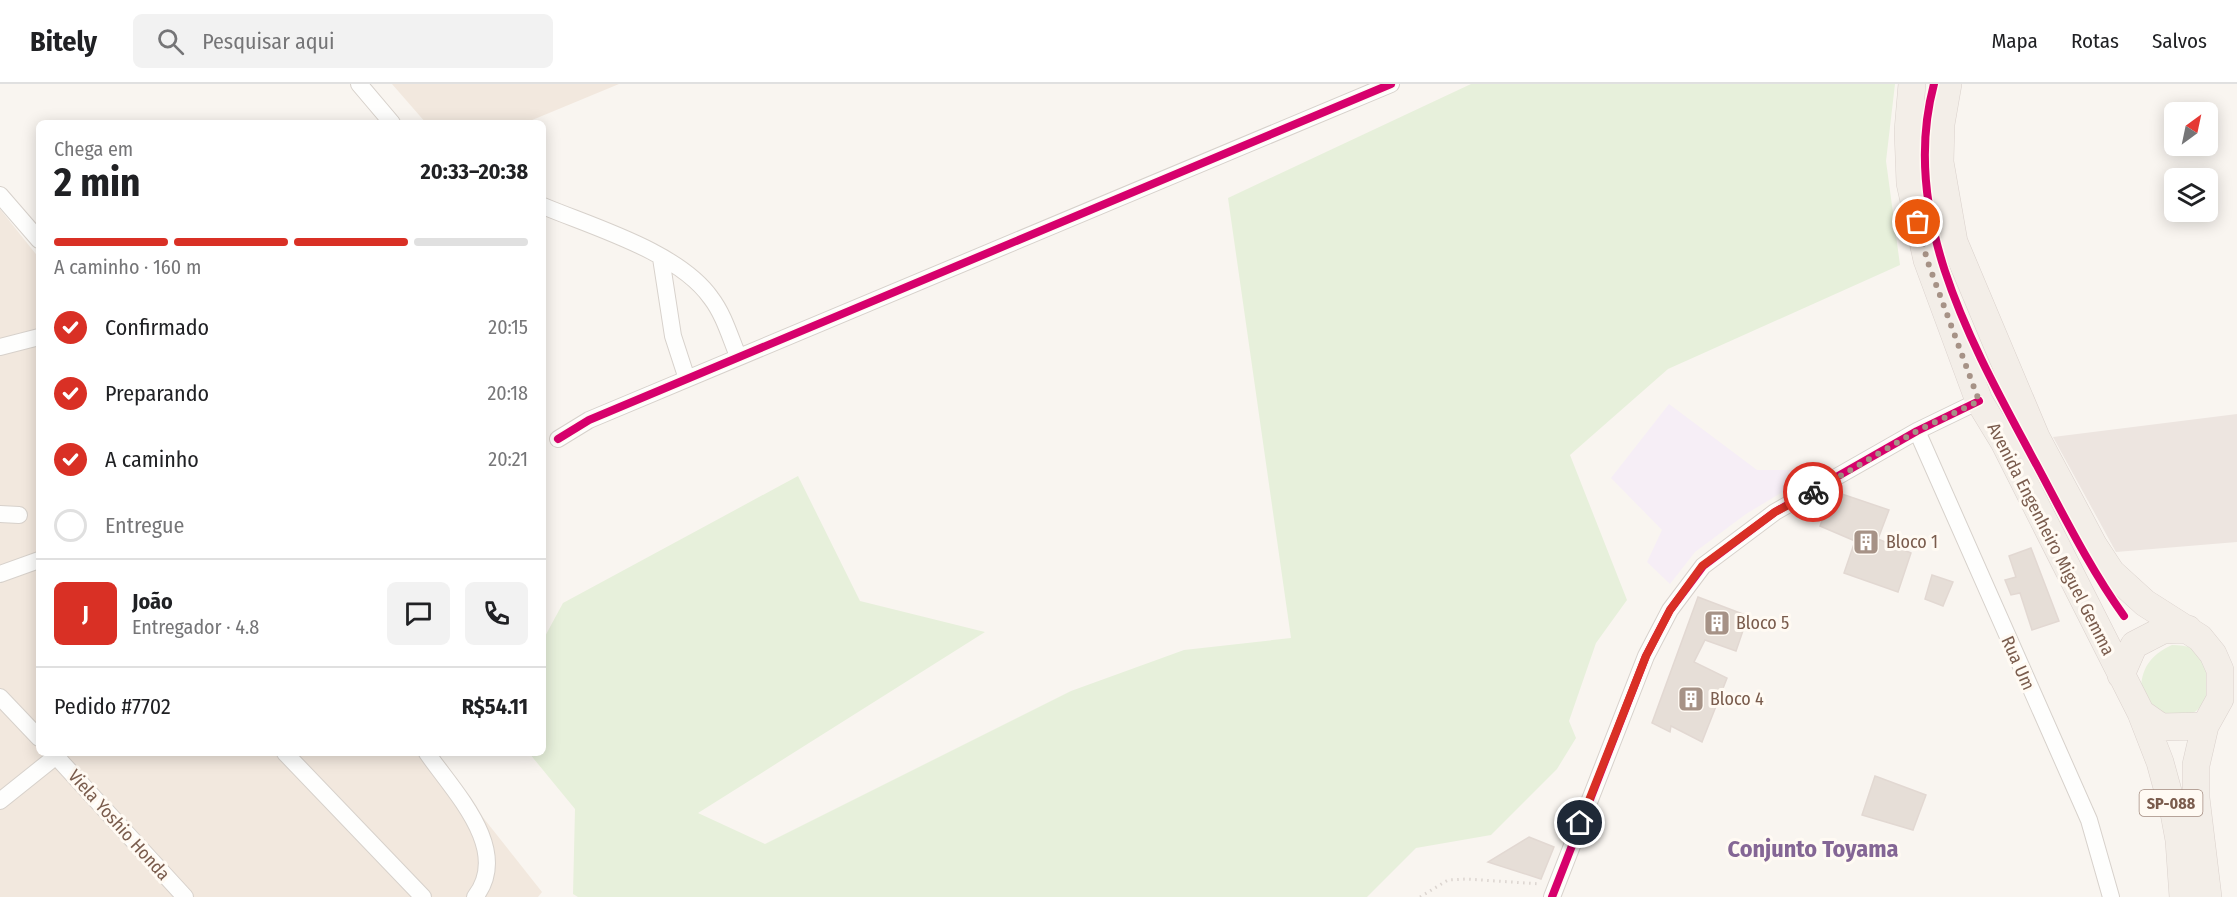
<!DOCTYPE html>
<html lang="pt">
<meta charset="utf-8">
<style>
:root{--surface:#fff;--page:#f2f2f2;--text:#202124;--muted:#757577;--line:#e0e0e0;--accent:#d93025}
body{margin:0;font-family:"Fira Sans Condensed",sans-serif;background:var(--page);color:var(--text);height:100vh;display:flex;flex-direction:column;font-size:22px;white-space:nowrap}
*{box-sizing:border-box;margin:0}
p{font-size:20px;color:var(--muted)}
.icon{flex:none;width:33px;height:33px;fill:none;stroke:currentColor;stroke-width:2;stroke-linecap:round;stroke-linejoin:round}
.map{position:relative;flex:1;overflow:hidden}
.side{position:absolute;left:36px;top:36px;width:510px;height:636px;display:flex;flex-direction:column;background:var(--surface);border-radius:9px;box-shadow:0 3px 15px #0003}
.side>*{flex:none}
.needle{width:39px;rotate:33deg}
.controls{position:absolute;left:2164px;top:18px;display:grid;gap:12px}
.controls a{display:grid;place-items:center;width:54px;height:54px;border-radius:9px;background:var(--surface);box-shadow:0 3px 15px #0003;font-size:30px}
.pin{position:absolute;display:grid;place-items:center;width:51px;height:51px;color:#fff;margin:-26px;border:3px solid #fff;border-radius:50%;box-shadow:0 2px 6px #0007}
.courier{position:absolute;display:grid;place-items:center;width:60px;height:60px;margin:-30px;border:4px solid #d93025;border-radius:50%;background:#fff;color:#222;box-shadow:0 2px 8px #0007}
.overview em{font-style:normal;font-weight:700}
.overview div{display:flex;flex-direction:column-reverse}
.overview{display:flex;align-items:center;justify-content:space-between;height:102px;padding:0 18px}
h1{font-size:39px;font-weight:700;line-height:45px}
.bar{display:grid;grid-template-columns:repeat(4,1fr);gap:9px 6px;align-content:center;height:72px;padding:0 18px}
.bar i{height:8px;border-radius:4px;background:var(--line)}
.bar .selected{background:var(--accent)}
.bar p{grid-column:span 4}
.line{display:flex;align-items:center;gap:15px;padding:0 18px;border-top:2px solid var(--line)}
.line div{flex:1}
.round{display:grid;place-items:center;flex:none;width:63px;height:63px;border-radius:9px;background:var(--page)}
ol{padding:0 18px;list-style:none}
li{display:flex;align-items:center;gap:18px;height:66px}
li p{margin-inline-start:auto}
li .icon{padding:6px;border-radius:50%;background:var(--accent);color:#fff;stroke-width:4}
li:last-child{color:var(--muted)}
li i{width:33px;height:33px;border:3px solid var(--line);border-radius:50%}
header{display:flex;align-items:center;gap:36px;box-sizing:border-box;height:84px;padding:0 30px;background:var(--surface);border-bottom:2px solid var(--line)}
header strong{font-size:28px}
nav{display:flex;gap:33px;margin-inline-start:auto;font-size:21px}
.search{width:420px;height:54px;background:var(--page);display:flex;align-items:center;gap:15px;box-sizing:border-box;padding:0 21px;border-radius:9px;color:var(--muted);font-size:22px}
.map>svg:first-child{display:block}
</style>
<header>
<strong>Bitely</strong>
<div class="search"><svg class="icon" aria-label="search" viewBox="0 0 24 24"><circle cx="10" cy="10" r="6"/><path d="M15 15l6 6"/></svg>Pesquisar aqui</div>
<nav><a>Mapa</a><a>Rotas</a><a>Salvos</a></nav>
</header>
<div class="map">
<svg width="2237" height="813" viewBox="0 0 2237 813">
<rect width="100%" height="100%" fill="#f9f5f0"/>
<path fill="#f2e8de" d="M392,0H619L525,39H426Z
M0,125L39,174V669H432L542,808L538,813H0Z"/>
<path fill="#ede5e0" d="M2237,330V458L2116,468L2053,353Z"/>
<path fill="#f6eef6" d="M1669,320L1757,386H1819L1746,430L1695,468L1670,500L1647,478L1662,446L1611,394Z"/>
<path fill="#e7f0db" d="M1471,0H1895L1886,77L1900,181L1668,285L1570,371L1627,516L1596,559L1569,637L1576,654L1557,685L1491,751L1416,764L1367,813H578L573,810L575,725L529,669H543V556L563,519L798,392L860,517L985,548L698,729L765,760L1071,607L1184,566L1291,554L1228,114Z
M2172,561C2204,561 2204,575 2214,602C2203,622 2197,632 2173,636L2141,612C2140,587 2148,572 2172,561Z"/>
<path fill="#e6ded7" stroke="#e2d8d2" stroke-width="1.5" d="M1833,407L1889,426L1878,455L1911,469L1898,508L1844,489L1855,457L1820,442Z
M2031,464L2059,537L2032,546L2020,509L2011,511L2005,496L2016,493L2009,472Z
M1932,491L1953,498L1943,522L1925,515Z
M1698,513L1748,532L1736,567L1705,556L1694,578L1727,594L1702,658L1671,642L1670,648L1652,639Z
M1875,692L1926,711L1913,746L1862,731Z
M1529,753L1554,763L1541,795L1488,778Z"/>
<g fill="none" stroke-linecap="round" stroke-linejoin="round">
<defs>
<path id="street" d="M359,0L392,39
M0,111L39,156
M543,122C593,143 679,168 711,214C724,231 730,253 738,272
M661,174L673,252L687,295
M0,263L39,253
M1917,347L2089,736L2111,813
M558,355L589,336L1391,0
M0,430L19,431
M0,490L39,476
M0,613L39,654
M53,669L185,813
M285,669L423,813
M427,669C454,708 512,766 475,813
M0,717L60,669
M1552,813L1646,572L1670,526L1703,482L1775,428L1917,347L1979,317"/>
<path id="primary" d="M1912,0L1908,47L1910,99L1927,176L1979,317L2004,358L2141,629L2160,678L2174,729L2179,756L2183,813
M1948,0L1941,40L1940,78L1954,158L2036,353L2094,462L2111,488L2145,519L2200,554L2213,570L2220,586V615L2205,642L2196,681V714L2208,813
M2121,591L2134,561L2163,546L2188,545
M2141,629L2161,643L2205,642"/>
</defs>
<use href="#street" stroke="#d7d1cb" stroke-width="18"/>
<use href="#primary" stroke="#dad1cc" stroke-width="28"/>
<path stroke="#dcd5d0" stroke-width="3" stroke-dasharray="1.5 4.5" stroke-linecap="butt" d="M1420,813L1448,796L1466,795L1541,800"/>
<use href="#street" stroke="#fefefd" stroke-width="16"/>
<use href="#primary" stroke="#f3eee8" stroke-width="27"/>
<defs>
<path id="cycleway" d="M1934,0C1898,134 1974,264 2035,378C2063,430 2089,483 2124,532
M558,355L589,336L1391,0
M1552,813L1646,572L1670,526L1703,482L1775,428L1917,347L1979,317"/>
</defs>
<use href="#cycleway" stroke="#fffaf3" stroke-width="11"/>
<use href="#cycleway" stroke="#d6006c" stroke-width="8"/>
</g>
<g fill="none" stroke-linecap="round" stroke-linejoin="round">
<path stroke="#a69286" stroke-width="6" stroke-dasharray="0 10.8" d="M1813,408L1917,347L1979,317L1927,176L1918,138"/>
<path stroke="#d93025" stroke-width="8" d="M1580,739L1646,572L1670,526L1702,482L1775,428L1813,408"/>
</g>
<defs>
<symbol id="building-square" viewBox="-11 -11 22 22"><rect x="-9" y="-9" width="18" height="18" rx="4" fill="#a69286" stroke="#fffaf3"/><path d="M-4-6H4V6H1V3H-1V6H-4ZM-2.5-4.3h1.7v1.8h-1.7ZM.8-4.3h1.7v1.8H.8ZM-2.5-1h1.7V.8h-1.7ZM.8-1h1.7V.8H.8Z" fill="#fff"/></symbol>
</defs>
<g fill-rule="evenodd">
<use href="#building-square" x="1851" y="443" width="30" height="30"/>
<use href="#building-square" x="1702" y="524" width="30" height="30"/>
<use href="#building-square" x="1676" y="600" width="30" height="30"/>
</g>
<g text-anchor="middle" stroke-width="6" stroke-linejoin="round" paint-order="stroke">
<rect fill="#fffaf3" stroke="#a28b7f" stroke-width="1.5" x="2139.5" y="706" width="63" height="26" rx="4.5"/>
<g font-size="16" font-weight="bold" fill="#7a5c4d">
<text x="2171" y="725">SP-088</text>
</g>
<g font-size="18" fill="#7a5c4d" stroke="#fffaf3">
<text transform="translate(2051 455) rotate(63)" y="6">Avenida Engenheiro Miguel Gemma</text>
<text transform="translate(2018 579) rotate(66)" y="6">Rua Um</text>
<text transform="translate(119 741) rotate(48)" y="6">Viela Yoshio Honda</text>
</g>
<g font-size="18" fill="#7a5c4d" stroke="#fffaf3" text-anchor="start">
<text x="1886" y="464">Bloco 1</text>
<text x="1736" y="545">Bloco 5</text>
<text x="1710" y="621">Bloco 4</text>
</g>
<g font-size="24" font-weight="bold" fill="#846695" stroke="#fffaf3">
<text x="1813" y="773">Conjunto Toyama</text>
</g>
</g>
</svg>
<div class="controls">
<a><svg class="needle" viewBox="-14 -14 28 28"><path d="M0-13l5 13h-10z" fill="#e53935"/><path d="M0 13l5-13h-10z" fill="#757577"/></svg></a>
<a><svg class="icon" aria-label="layers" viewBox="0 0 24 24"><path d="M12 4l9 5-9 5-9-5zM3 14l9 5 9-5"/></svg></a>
</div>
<div class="pin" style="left:1918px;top:138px;background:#ea580c"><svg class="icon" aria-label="bag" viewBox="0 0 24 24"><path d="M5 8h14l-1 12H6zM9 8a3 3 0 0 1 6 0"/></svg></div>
<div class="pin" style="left:1580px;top:739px;background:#1f2937"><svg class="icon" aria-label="home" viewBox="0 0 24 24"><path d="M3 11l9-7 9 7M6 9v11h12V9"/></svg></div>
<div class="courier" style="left:1813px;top:408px"><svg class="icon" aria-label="bike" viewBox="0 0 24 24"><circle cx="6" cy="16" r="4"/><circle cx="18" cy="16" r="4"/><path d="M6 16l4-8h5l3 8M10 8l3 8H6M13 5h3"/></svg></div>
<section class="side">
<div class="overview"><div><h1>2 min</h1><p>Chega em</p></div><em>20:33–20:38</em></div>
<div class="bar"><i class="selected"></i><i class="selected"></i><i class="selected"></i><i></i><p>A caminho · 160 m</p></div>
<ol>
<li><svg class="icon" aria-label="check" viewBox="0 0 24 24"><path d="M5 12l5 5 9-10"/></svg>Confirmado<p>20:15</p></li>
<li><svg class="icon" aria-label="check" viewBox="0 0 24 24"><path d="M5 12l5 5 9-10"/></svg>Preparando<p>20:18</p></li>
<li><svg class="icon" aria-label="check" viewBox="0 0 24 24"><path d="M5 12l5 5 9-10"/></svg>A caminho<p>20:21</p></li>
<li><i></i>Entregue</li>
</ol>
<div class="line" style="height:108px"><b class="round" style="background:var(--accent);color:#fff">J</b><div><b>João</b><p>Entregador · 4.8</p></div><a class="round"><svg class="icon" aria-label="chat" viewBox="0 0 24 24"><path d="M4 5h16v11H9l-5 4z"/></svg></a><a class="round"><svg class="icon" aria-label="phone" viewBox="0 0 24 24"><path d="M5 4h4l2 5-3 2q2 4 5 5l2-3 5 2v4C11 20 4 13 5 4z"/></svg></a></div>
<div class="line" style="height:78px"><div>Pedido #7702</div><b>R$54.11</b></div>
</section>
</div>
